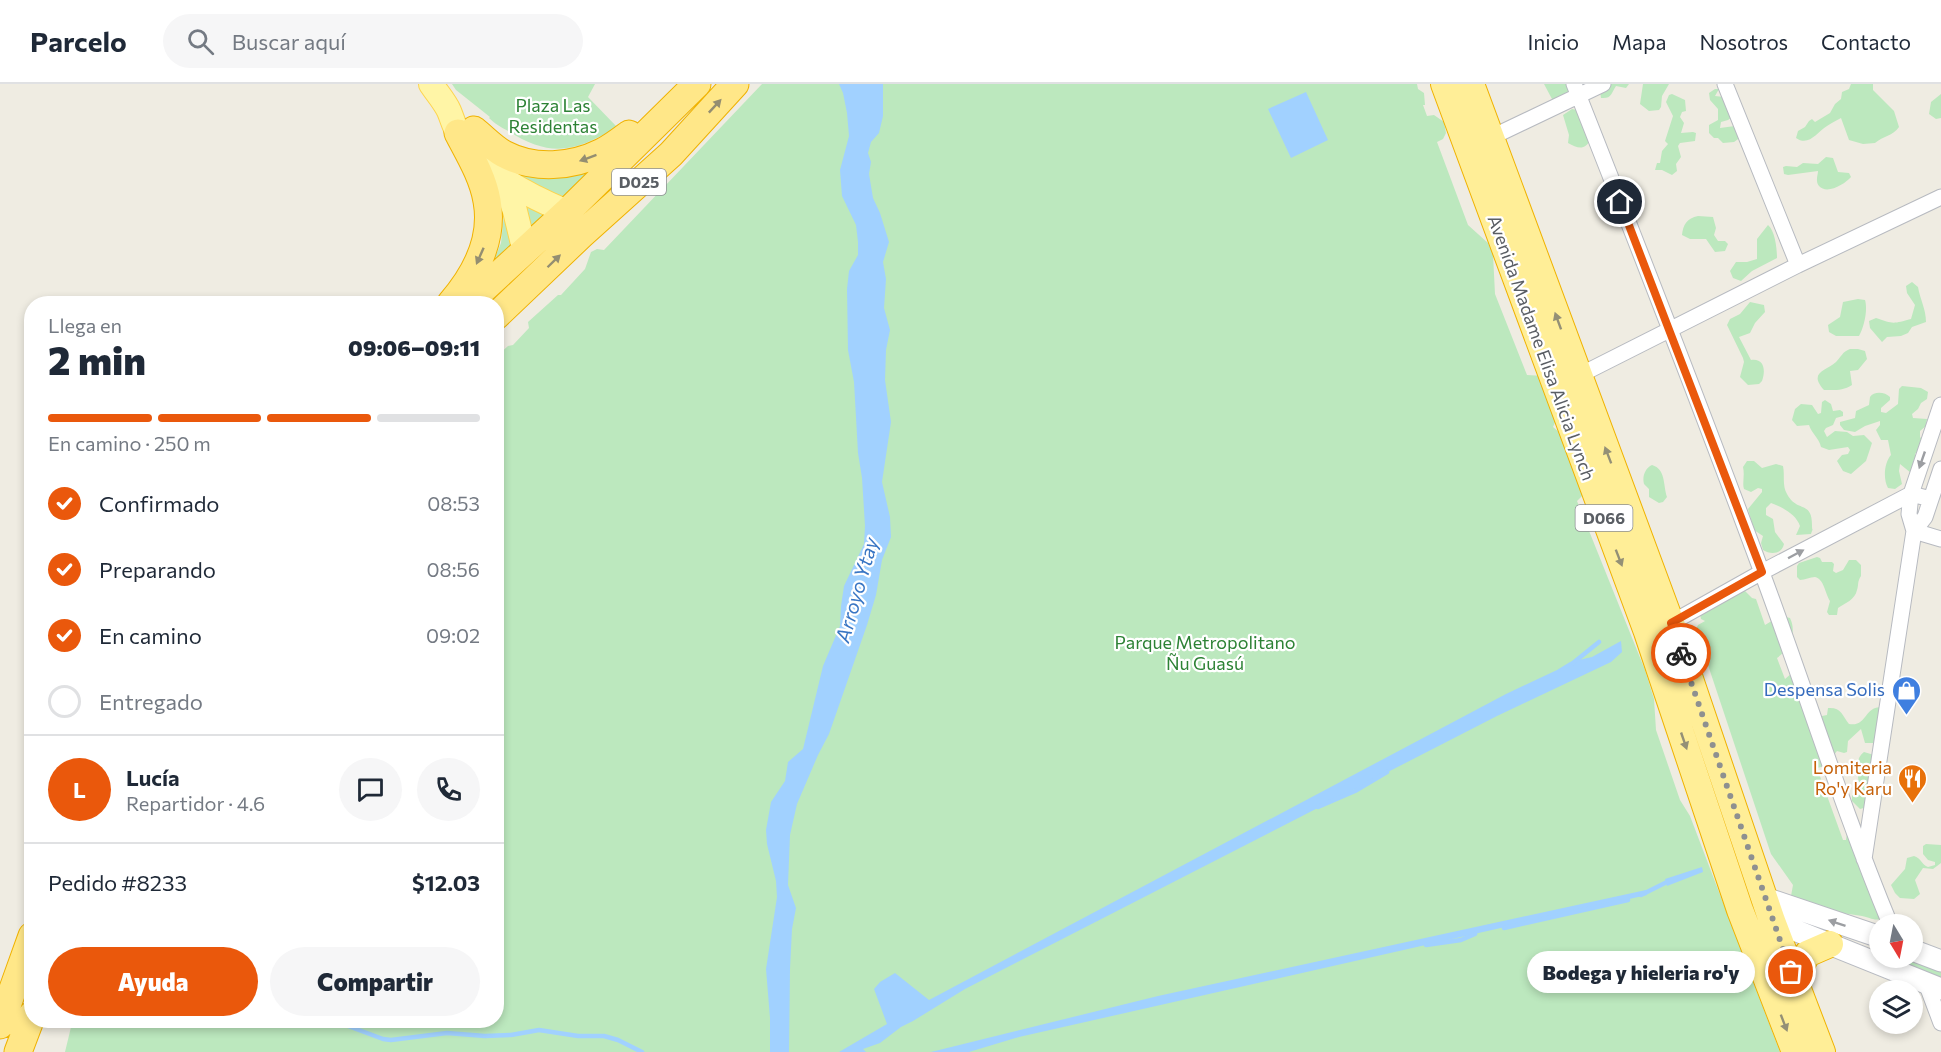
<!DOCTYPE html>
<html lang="es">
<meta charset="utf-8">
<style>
:root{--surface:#fff;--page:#f6f6f7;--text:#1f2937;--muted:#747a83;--line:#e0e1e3;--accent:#ea580c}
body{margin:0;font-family:Commissioner,sans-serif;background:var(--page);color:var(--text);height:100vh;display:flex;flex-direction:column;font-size:22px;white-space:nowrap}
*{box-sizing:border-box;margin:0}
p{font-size:20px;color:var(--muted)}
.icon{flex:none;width:33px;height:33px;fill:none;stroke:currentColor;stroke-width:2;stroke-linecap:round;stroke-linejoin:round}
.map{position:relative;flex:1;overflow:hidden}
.drawer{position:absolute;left:24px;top:212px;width:480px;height:732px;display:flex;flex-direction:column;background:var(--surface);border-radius:24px;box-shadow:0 3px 9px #0003}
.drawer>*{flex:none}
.needle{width:39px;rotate:170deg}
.tools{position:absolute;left:1869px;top:830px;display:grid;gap:12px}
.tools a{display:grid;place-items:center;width:54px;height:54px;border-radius:50%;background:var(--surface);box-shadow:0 3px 9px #0003;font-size:30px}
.pin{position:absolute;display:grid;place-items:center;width:51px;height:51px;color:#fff;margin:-26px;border:3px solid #fff;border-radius:50%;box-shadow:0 2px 6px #0007}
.courier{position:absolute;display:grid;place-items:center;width:60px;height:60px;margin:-30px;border:4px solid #ea580c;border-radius:50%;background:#fff;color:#222;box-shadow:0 2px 8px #0007}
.bubble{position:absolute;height:42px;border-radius:21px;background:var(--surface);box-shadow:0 3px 9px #0003;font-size:20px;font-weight:800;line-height:42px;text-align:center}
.headline em{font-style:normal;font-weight:800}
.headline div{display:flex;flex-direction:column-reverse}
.headline{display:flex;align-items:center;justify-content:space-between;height:102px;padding:0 24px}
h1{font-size:39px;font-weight:800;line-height:45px}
.bar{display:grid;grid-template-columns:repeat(4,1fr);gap:9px 6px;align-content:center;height:72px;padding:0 24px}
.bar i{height:8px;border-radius:4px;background:var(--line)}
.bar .selected{background:var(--accent)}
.bar p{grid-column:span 4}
.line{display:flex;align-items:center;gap:15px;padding:0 24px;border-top:2px solid var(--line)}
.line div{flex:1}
.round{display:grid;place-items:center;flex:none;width:63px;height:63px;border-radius:32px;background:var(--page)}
ol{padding:0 24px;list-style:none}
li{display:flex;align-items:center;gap:18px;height:66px}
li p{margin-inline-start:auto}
li .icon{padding:6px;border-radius:50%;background:var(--accent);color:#fff;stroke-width:4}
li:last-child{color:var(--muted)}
li i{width:33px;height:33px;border:3px solid var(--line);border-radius:50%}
.cta{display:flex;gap:12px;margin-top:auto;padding:12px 24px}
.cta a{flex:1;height:69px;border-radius:36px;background:var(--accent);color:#fff;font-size:24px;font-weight:800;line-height:69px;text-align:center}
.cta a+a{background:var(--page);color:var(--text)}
header{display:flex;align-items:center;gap:36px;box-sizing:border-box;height:84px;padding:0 30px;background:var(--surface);border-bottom:2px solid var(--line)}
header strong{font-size:28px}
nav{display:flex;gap:33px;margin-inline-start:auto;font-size:21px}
.search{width:420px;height:54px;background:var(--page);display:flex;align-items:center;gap:15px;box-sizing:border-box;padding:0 21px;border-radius:33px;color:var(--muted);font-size:22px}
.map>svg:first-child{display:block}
</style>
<header>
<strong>Parcelo</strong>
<div class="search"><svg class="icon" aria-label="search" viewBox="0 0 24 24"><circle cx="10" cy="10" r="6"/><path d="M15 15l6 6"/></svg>Buscar aquí</div>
<nav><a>Inicio</a><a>Mapa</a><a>Nosotros</a><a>Contacto</a></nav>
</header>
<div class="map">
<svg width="1941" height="968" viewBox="0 0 1941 968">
<rect width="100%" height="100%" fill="#efece2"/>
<path fill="#bce8be" d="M452,0H595L588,13L617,43C575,68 551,74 508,47C501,43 495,40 489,34L490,33L456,6Z
M762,0H1417L1418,5L1424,9L1425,21H1423L1427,32L1434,31L1444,38L1446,49L1443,55L1437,58L1468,141L1488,159L1493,170L1495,210L1527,291L1544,292L1559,329L1553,343L1565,353L1583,411L1577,417L1645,586L1654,615L1656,646L1680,716L1690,732L1780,968H65L72,939L78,936H496L497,272L508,262L513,261L529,244L528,238L558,211H561L585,185L591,168L597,165L604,166Z
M1544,0H1572L1564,15L1558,17L1552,15Z
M1607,0H1629L1626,4L1616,2C1611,9 1612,15 1601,14L1600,7Z
M1643,0H1669L1662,12L1661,23L1659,26L1649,27L1640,20Z
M1851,0H1873V6L1894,27L1899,43C1893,52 1883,52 1875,59L1863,60L1849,56L1841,34C1836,37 1831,39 1827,42C1817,48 1809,63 1796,54L1798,47L1805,43L1809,37L1812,35L1815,38L1830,29L1835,20L1841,15L1842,8L1849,5Z
M1715,5H1719L1715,12L1724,13L1732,33L1728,36L1721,38L1720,44L1735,42L1741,53L1734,58L1723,59L1718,54H1714L1709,49V41L1718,36V25L1710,16L1709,9Z
M1672,10L1685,16L1686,27L1682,28L1680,33L1684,39L1681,49L1693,48L1696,49L1695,57L1680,59L1678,62L1681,73L1676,80L1677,87L1672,91L1662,86H1655L1657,79H1660L1662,67L1668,60L1665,57L1673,32L1666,18L1669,11Z
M1941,10V34L1936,35L1929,30L1931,18Z
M1572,25L1582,27L1590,56C1585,67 1577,64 1568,59L1569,51L1563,31Z
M1826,73L1833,74L1838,88L1849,89L1851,93C1845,100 1827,111 1819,102C1815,97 1818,91 1818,87L1788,91L1784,90L1783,83L1786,82L1797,83L1803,79L1818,80Z
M596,81L564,116L507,86Z
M517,115L549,130L527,152Z
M504,130L516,157L492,181L501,159Z
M1698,132L1713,133L1716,144L1714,151L1718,157H1725L1728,160L1725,167L1715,168L1706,155H1690L1682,151C1683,141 1687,134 1698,132Z
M1768,141C1775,147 1777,164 1777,174L1752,187L1741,197L1733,194L1730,187L1736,178H1747L1757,175V155Z
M1912,198L1918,203C1920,215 1926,225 1926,238L1912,243L1908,249L1901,252L1887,253L1882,258L1870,244L1869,237L1876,234C1893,240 1893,240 1911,235L1915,221L1907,209L1906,202Z
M1858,215L1865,216C1868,226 1864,243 1859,252H1836L1829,248L1828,241L1840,233L1843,218Z
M1750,218L1764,221L1765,228L1755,239L1750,249L1739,253L1751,276C1764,274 1766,286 1762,297L1759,300L1748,301L1740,293L1744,278L1743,274L1727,241L1730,235L1740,230Z
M1850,265H1858L1865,267L1867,275L1858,286L1850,287L1852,301C1843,307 1834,306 1824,306C1808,288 1826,287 1836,278C1842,272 1842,268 1850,265Z
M1902,302L1921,304L1928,308L1927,315L1921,319L1918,325L1912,330L1913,334L1927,335L1926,342L1920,347V353L1924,358L1915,370L1917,377L1911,389L1900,380L1899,387L1902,400L1895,405L1888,404C1883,395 1884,379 1891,371L1888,356H1881L1876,346L1880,341V337L1865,342L1855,348L1844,346L1840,341V338L1855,334L1856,327L1869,321L1870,313C1874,307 1885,308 1890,313V316L1881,324V328L1886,329L1898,320L1899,305Z
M1825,316L1831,320L1833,327L1840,326L1843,328V332L1836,334L1833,341L1826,344L1824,347L1827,353L1835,347L1847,348L1853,352L1864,351L1872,359L1866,377L1851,390L1843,387L1837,377L1842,371L1848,370L1850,366L1848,363L1829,366L1821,363C1819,354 1812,350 1809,341L1797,342L1792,336L1795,325L1801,320L1812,321L1818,330L1821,329L1822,318Z
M1747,377H1754L1762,384L1776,380L1783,382C1785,391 1782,402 1787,410C1797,429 1812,416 1812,441C1812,450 1814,441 1811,450L1796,451L1800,442C1796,430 1782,423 1771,419L1766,424V431L1773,435L1775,448L1784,460C1782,470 1771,471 1763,466L1761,459L1763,452L1754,446L1748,425L1762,408V405L1758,404L1751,408L1744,405C1742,399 1745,392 1743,383Z
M1652,381C1666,385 1663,401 1667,413L1663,418L1659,419L1649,413V405L1644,400C1642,393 1645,384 1652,381Z
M1817,473L1820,474L1822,478H1832L1834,480L1833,487L1836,489L1843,486L1849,476H1856L1861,481V492C1857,498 1859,500 1857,506C1855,516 1845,519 1838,524L1837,531H1829L1827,528L1830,517C1825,509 1824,495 1815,493C1810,493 1805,496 1800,496L1797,493V482L1799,479Z
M1744,506L1752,514L1756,515L1765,541L1785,529L1786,533L1790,534C1797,548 1790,565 1777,574L1785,595L1792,589L1817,633L1827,631L1828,624C1841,623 1842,631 1849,640C1868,643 1863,622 1883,623L1877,659H1865L1861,645L1848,657L1847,668L1844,669L1837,667L1825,682L1817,684L1843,756H1846L1847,749L1881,835C1873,837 1869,833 1862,832C1844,829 1829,829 1813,819L1806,822L1791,812L1793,801L1771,770L1696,545L1698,541L1705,537L1701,535L1700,530C1715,520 1731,515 1744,506Z
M1864,668L1874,671L1871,722L1860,725L1852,717V712L1859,704C1859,692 1853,676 1864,668Z
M1926,760L1941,761V779L1933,785L1923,784L1915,796L1920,810L1914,815L1900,814L1895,809L1891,801L1905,785L1907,774L1914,772C1921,774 1922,781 1928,783L1935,781V778L1928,776L1923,770V762Z
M1890,873H1902L1941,888V896L1891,876Z"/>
<path fill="#a1d1ff" d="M839,0H883V32L879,49L871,58L868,69L871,78L869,90L873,114L880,129L889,158L883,178L886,195L884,224L890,246L886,266L885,296L891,338L882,398L890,433L891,453L882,476L876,511L867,541L829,650L818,671L797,720L790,751L788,801L796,824L792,845L790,885L789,968H770V934L766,885L777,813L776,797L767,760L766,746L771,718L785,697L788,678L803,665L823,582L840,542L841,522L844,502L864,460L865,442L862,394L858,369L854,298L848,266L847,205L849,187L858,171V158L856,141L842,112L840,86L849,52L847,29L843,9Z
M1306,8L1328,56L1291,74L1268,25Z
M1621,557L1622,568L1611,578L1497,632L965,905L913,937L901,943L880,959L863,965L866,968H839L887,940L874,905L880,898L895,889L929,916L1506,610L1557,586L1570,578L1592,573Z
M1702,783L1703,788L1667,802L1665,795Z
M1646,806L1647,811L1019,953L969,968H931L1158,912Z"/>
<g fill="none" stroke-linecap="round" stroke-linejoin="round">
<path stroke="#a1d1ff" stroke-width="4.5" d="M1573,579L1599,558
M1318,723L1355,707L1387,688
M1641,811L1671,796
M1504,844L1628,816
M1426,861L1461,856L1475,850
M332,936L383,955L391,956L447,949L485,952L511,951L539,946L578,952H604L618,956L642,968"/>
<defs>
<path id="minor" d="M1574,0C1638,162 1701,323 1761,486C1805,604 1842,724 1890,840
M1725,0L1798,181
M1492,53L1603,0
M1578,292L1798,181L1941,113
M1914,447L1925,433L1941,385
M1914,447L1941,455
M1671,539L1762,488L1911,410L1931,415
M1864,775L1914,447L1909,430L1911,410L1941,321
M1926,899L1941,939"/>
<path id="secondary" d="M1765,814L1880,853
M1772,837L1941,905
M1912,866L1941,877"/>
<path id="primary" d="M431,0C437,9 445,18 449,27C452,34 454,42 458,49C481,88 527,111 567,128
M501,87L515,127L525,168"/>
<path id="trunk" d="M1444,0L1647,548L1740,826L1795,968
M1471,0L1671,539L1772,837L1822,968
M1798,904L1799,886L1807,870L1830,860"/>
<path id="motorway" d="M474,46C484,54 493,64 504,70C534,86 572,83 602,68C612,63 621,56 629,50
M451,219C475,191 494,155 487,117C483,93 469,70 458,49
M468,219L567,128L697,0
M496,232L581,151L671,70L735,0
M0,941L32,852
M18,968L32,931"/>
</defs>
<use href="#minor" stroke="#b7bac0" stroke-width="17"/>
<use href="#secondary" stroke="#b8bbc2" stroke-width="23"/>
<use href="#primary" stroke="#fdd44d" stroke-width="26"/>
<use href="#trunk" stroke="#f0b200" stroke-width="28"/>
<use href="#motorway" stroke="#f0b200" stroke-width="29"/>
<use href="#minor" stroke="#fff" stroke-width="15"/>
<use href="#secondary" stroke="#fff" stroke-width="21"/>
<use href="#primary" stroke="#fff5a6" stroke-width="24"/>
<use href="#trunk" stroke="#ffee97" stroke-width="26"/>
<use href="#motorway" stroke="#ffe788" stroke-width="27"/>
</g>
<defs><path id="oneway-solid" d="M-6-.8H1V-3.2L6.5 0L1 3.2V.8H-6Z" transform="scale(1.5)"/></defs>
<g fill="#948e71">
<use href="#oneway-solid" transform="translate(715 22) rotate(-47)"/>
<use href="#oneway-solid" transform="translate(588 74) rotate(160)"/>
<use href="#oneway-solid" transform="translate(480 172) rotate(114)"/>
<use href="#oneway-solid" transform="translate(554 177) rotate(-44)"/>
</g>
<g fill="#949076">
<use href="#oneway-solid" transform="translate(1558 237) rotate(-110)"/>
<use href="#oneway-solid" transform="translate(1608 371) rotate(-111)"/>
<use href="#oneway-solid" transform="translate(1619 474) rotate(69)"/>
<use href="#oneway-solid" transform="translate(1684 657) rotate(71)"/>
<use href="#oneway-solid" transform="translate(1784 939) rotate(69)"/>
</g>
<g fill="#9c9ea2">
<use href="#oneway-solid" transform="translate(1922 376) rotate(109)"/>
<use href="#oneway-solid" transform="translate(1796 470) rotate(-28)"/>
<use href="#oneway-solid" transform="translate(1837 839) rotate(-161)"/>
</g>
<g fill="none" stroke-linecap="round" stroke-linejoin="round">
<path stroke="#8e9090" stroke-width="6" stroke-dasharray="0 10.8" d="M1681,569L1791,888"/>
<path stroke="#ea580c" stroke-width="8" d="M1620,118L1762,488L1671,539L1681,569"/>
</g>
<defs>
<symbol id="shop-pin" viewBox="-11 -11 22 30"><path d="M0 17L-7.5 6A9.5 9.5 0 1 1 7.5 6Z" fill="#3f7fe0" stroke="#fff"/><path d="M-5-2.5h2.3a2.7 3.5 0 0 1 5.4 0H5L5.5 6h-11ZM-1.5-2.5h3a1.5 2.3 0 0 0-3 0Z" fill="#fff"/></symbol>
<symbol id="restaurant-pin" viewBox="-11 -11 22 30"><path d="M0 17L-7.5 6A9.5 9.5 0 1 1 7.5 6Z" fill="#e8710a" stroke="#fff"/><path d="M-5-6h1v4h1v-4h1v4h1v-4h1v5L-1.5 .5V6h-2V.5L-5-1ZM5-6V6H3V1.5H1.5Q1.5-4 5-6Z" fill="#fff"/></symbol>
</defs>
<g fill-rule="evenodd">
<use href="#shop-pin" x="1890" y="590" width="33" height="45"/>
<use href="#restaurant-pin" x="1896" y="678" width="33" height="45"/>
</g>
<g text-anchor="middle" stroke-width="4.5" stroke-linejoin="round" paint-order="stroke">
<g fill="#fff" stroke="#8c8e92" stroke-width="1.5">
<rect x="612" y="85" width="54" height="26" rx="4.5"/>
<rect x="1575.5" y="421" width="57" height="26" rx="4.5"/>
</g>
<g font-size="16" font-weight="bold" fill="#5a5e64">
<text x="639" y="104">D025</text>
<text x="1604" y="440">D066</text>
</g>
<g font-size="18" fill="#2d8235" stroke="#fff">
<text x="553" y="28">Plaza Las<tspan x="553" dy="21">Residentas</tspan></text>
<text x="1205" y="565">Parque Metropolitano<tspan x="1205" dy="21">Ñu Guasú</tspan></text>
</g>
<g font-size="18" fill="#5a5e64" stroke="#fff">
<text transform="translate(1541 264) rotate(70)" y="6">Avenida Madame Elisa Alicia Lynch</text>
</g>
<g font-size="18" fill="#366cbe" stroke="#fff" text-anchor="end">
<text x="1885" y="612">Despensa Solis</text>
</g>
<g font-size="18" fill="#c56008" stroke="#fff" text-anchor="end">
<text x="1892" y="690">Lomiteria<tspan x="1892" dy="21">Ro'y Karu</tspan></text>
</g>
<g font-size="20" font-style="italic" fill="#3875c3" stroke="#fff">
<text transform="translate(857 506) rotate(-74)" y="7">Arroyo Ytay</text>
</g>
</g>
</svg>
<div class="tools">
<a><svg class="needle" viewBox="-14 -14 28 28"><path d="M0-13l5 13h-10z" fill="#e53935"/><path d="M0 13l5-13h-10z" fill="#747a83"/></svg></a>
<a><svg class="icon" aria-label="layers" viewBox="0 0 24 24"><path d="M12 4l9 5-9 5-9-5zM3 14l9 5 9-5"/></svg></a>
</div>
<div class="pin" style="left:1791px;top:888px;background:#ea580c"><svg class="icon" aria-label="bag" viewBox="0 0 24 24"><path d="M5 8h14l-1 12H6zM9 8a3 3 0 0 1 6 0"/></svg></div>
<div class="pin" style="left:1620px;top:118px;background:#1f2937"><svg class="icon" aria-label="home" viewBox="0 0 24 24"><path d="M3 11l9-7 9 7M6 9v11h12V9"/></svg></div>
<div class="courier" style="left:1681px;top:569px"><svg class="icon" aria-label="bike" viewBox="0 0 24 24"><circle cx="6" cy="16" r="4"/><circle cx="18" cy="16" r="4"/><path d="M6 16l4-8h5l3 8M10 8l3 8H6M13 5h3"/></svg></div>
<div class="bubble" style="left:1527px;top:867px;width:228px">Bodega y hieleria ro'y</div>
<section class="drawer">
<div class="headline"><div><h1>2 min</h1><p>Llega en</p></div><em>09:06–09:11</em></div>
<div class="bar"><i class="selected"></i><i class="selected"></i><i class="selected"></i><i></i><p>En camino · 250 m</p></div>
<ol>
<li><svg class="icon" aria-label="check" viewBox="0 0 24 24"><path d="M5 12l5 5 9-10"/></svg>Confirmado<p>08:53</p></li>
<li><svg class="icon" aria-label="check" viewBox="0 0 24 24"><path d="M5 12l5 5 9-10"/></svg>Preparando<p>08:56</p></li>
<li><svg class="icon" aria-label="check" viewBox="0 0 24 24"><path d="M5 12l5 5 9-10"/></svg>En camino<p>09:02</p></li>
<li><i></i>Entregado</li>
</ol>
<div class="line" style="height:108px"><b class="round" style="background:var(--accent);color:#fff">L</b><div><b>Lucía</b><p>Repartidor · 4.6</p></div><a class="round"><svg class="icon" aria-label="chat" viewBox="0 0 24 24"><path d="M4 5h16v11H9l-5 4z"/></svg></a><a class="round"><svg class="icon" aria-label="phone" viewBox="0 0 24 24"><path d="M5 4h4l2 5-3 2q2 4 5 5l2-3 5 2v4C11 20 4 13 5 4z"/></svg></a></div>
<div class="line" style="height:78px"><div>Pedido #8233</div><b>$12.03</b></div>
<div class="cta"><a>Ayuda</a><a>Compartir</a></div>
</section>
</div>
